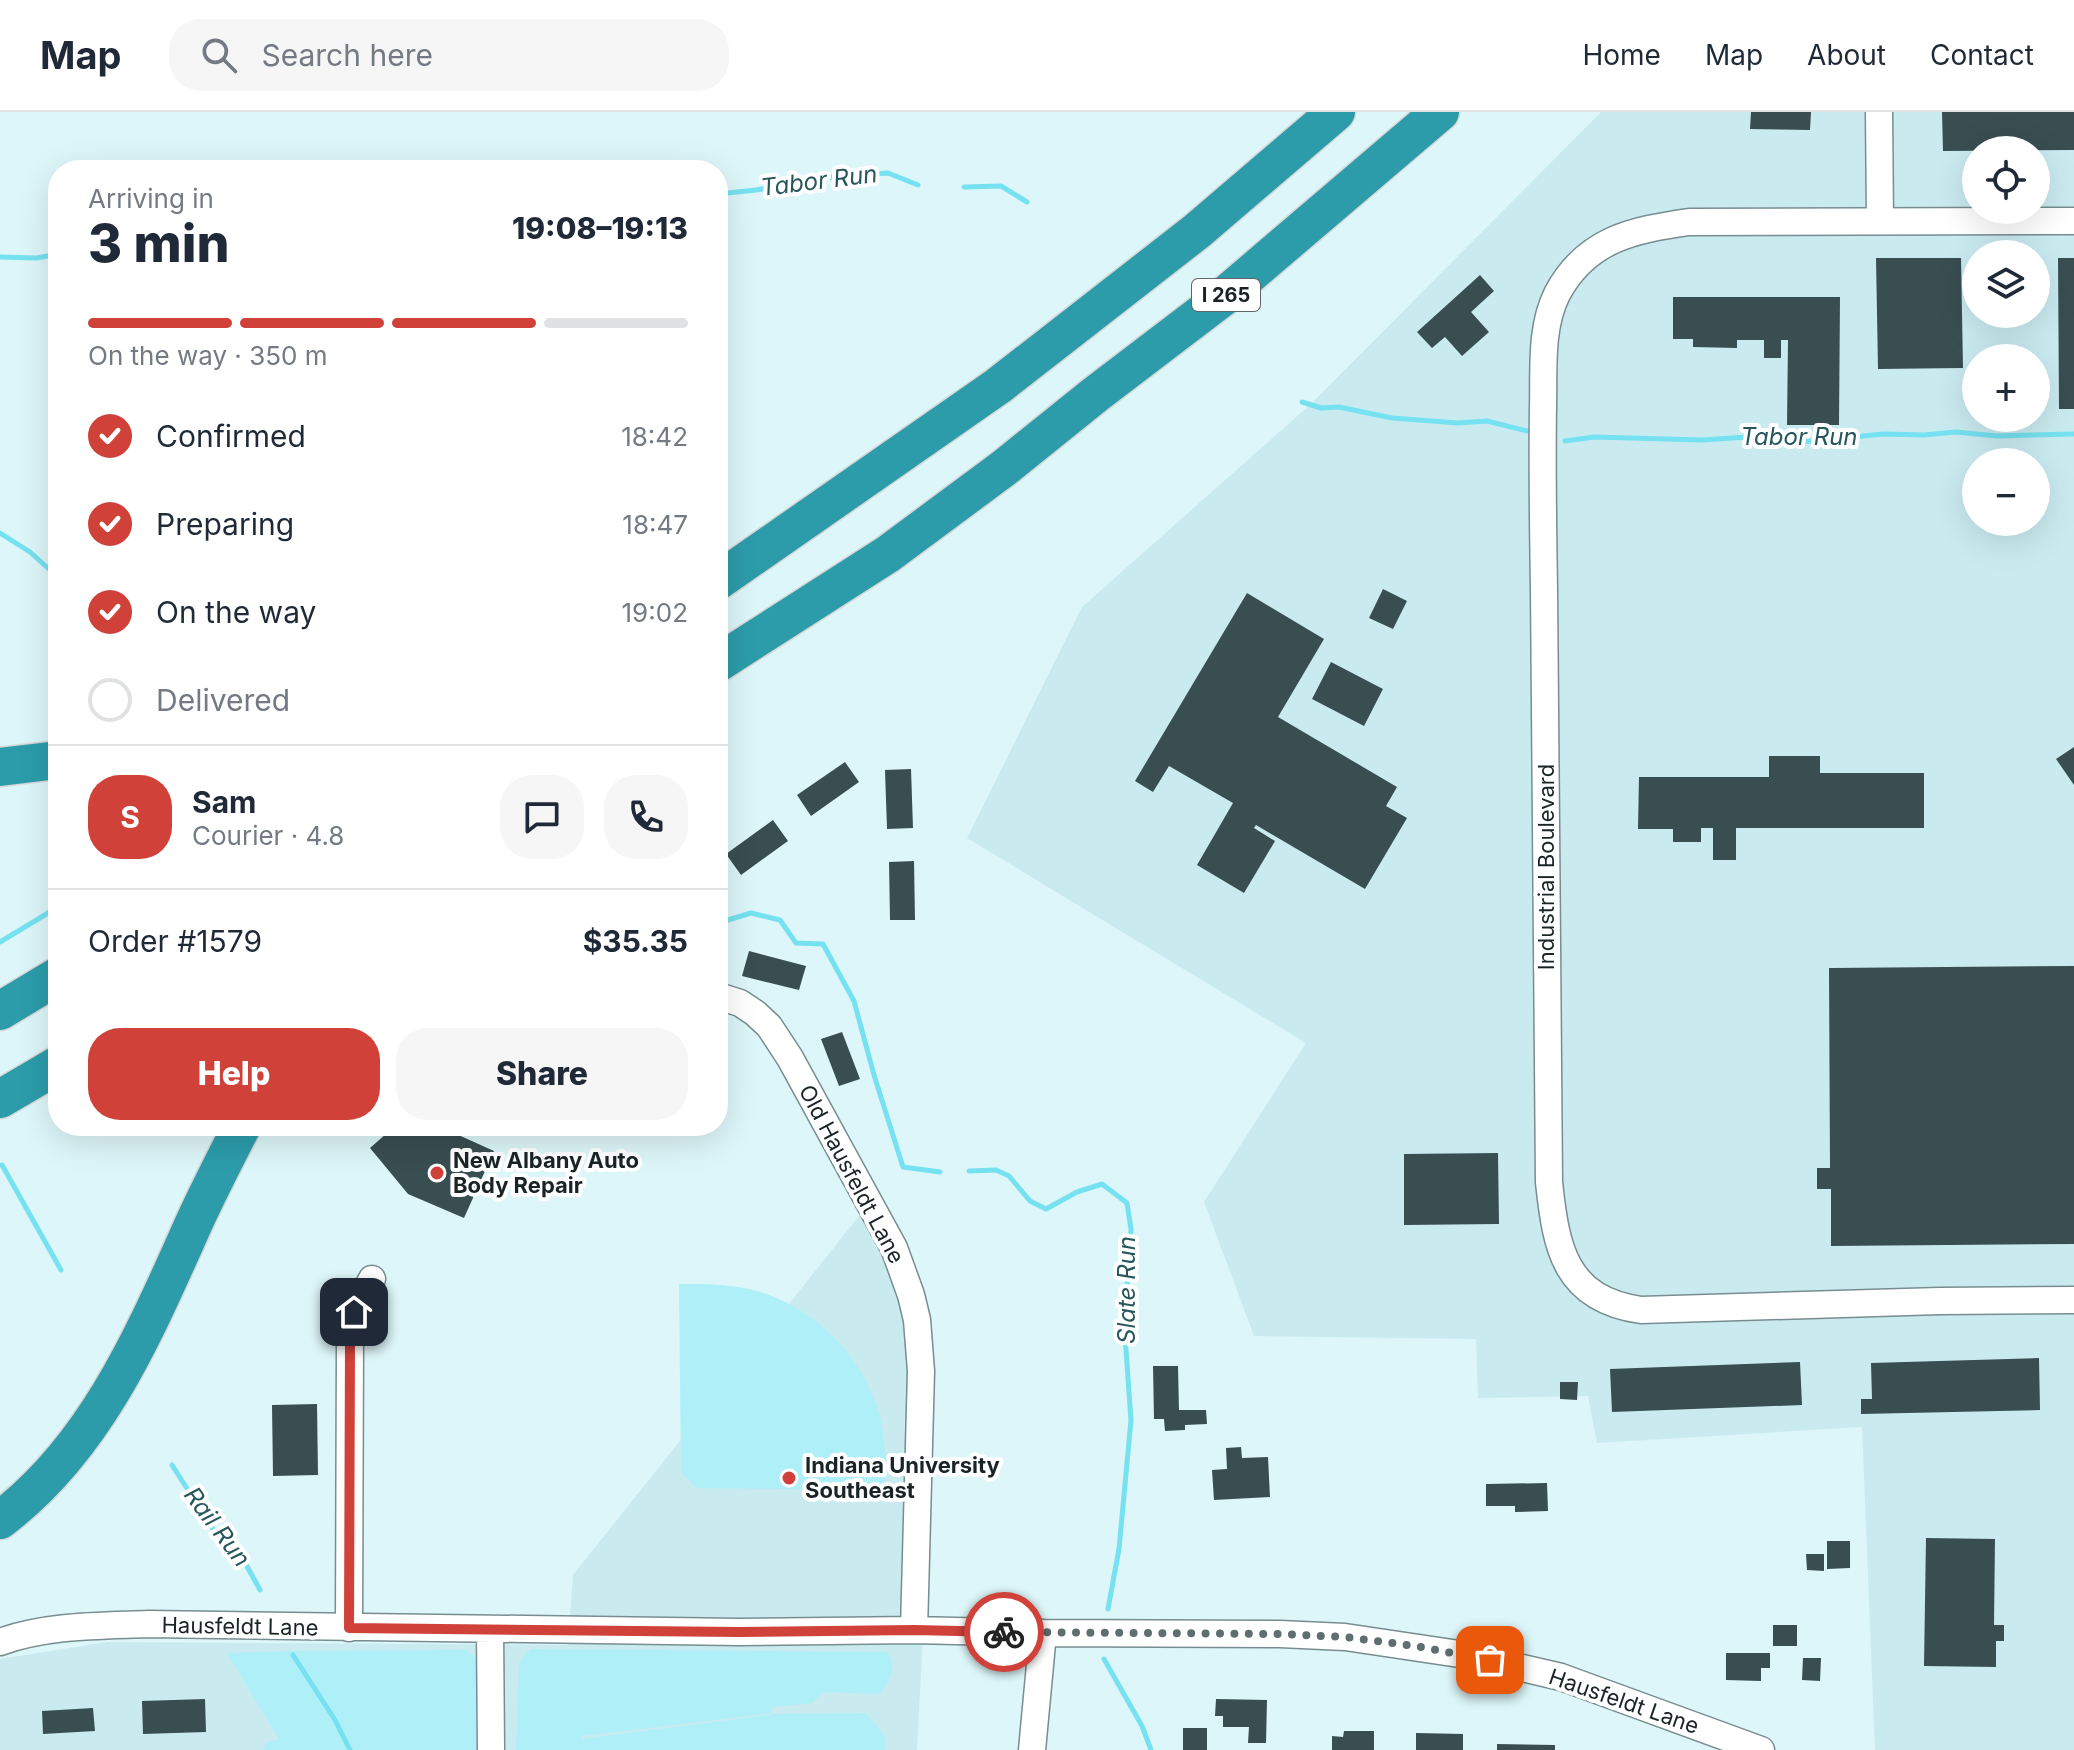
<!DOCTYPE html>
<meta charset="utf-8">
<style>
:root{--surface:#fff;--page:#f6f6f7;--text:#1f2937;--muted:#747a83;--line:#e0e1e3;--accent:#cf4139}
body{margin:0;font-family:Inter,sans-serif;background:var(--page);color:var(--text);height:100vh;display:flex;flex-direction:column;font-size:30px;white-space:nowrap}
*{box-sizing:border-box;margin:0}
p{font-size:26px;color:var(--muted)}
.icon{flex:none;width:44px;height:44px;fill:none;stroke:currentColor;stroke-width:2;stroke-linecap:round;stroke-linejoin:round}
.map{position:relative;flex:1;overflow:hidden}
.details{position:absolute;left:48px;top:48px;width:680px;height:976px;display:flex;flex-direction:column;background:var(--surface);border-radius:32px;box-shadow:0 8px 32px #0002}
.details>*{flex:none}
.buttons{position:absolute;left:1962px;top:24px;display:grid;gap:16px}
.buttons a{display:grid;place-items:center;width:88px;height:88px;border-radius:50%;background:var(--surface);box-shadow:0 8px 32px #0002;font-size:40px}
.pin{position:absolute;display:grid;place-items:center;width:68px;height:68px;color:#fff;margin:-34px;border-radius:16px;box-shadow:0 4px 12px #0006}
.courier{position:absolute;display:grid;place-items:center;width:80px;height:80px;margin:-40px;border:6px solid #cf4139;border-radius:50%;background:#fff;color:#222;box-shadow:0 2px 10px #0007}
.head em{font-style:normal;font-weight:800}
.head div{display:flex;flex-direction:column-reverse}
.head{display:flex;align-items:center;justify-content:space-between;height:136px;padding:0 40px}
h1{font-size:52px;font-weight:800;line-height:60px}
.bar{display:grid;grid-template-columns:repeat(4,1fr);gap:12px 8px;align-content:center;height:96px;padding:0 40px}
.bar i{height:10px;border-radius:6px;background:var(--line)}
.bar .selected{background:var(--accent)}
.bar p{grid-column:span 4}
.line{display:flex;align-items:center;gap:20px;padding:0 40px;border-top:2px solid var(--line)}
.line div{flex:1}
.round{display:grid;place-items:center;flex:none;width:84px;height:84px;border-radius:32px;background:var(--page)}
ol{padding:0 40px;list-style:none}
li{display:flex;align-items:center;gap:24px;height:88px}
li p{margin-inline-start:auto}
li .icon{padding:8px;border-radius:50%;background:var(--accent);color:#fff;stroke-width:4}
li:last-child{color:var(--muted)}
li i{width:44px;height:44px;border:4px solid var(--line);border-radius:50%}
.button{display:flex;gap:16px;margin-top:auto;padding:16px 40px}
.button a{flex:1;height:92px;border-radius:32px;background:var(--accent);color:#fff;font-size:32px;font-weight:800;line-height:92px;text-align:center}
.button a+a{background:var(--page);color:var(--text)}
header{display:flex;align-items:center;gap:48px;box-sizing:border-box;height:112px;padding:0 40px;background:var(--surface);border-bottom:2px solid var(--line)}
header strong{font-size:38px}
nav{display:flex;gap:44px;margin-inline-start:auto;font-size:28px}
.search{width:560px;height:72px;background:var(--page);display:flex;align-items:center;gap:20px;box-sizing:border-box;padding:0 28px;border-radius:32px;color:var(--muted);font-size:30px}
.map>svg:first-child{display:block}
</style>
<header>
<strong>Map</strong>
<div class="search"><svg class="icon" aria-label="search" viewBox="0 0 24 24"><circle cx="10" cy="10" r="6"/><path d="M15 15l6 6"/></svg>Search here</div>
<nav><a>Home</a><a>Map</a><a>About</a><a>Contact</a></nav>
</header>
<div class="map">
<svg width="2074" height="1638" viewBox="0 0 2074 1638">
<rect width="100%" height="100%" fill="#ddf6f9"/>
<path fill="#c9ebf0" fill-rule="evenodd" d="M1601,0H2074V1638H1875L1862,1315L1597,1331L1588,1284L1478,1286L1476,1227L1254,1224L1204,1090L1306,931L967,726L1082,495L1312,291ZM1976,38H2036V98H1976ZM1976,142H2036V202H1976ZM1976,246H2036V306H1976ZM1976,350H2036V410H1976Z
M885,1101L902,1134L925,1484L917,1638H0V1547L107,1530L568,1533L573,1463L859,1104Z"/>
<path fill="#afeff8" d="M679,1172C704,1172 729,1172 753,1178C808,1192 858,1238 876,1292C886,1320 886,1349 884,1378L697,1376L681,1360Z
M531,1537L887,1540C898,1554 890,1570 879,1582L823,1580L812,1591L772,1595V1601L582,1624L581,1627L776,1602L866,1601L885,1624V1638H516L519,1550Z
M467,1538L481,1551L483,1638H264L265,1632L279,1627L227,1541L289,1539Z"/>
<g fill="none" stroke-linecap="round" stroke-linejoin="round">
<path stroke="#76e1f0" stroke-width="5" d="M964,75L1001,74L1027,90
M718,82L756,78L839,64L888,61L918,73
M0,145L37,146L58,142
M1302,290L1321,296L1339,295L1392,306L1458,311L1487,309L1527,319
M1565,329L1594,325L1703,328L1762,324L1800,330L1884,322L1924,323L1956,320L1997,324L2074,322
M0,421L30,440L58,465
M718,811L751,801L780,808L796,831L823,832L854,889L874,963L903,1055L940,1060
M0,830L58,795
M2,1053L61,1158
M969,1059L996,1058L1009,1064L1030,1089L1046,1097L1077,1080L1102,1072L1127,1091L1131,1117L1130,1154L1123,1196L1131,1308L1119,1437L1108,1497
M172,1353L220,1428L243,1447L260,1478
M293,1543L335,1608L350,1638
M1104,1547L1142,1614L1151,1638"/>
</g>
<path fill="#394e51" d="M1751,0H1811L1810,18L1750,17Z
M1942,0H2074V38L1943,39Z
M1876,146H1961L1963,256L1878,257Z
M2058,146H2074V297H2059Z
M1480,163L1494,179L1471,200L1489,220L1462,244L1445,225L1432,236L1417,220Z
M1673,185H1840L1839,313H1787L1788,228H1781V246H1764V228H1737V236L1693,235V227H1673Z
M1383,477L1407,489L1393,517L1369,506Z
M1247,481L1324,527L1278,605L1397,675L1386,694L1407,706L1365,777L1256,713L1254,716L1275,729L1244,781L1197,753L1233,691L1169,654L1153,680L1135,669Z
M1331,550L1383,577L1364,614L1312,587Z
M2074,635V673L2056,647Z
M1769,644H1820V661H1924V716H1736V748H1713V716H1701V730H1673V717H1638L1639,665H1769Z
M845,650L859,670L811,704L797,683Z
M911,657L913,716L887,717L885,658Z
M773,708L788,729L741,763L726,742Z
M914,749L915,808H890L889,750Z
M749,839L806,854L799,878L742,864Z
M2074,854V1132L1831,1134V1077H1817V1056H1830L1829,856Z
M842,920L860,967L839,974L821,927Z
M395,1014H447L454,1021L494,1039L464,1106L408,1082L370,1036Z
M1498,1041L1499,1112L1404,1113V1042Z
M2039,1246L2040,1298L1861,1302V1287H1872L1871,1251Z
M1800,1250L1802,1293L1612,1300L1610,1257Z
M1153,1254H1178L1179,1298H1206L1207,1312L1185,1313V1318L1165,1319L1164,1307H1154Z
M1560,1270H1578L1577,1288L1560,1287Z
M317,1292L318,1363L273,1364L272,1293Z
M1241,1335L1242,1346L1268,1345L1270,1385L1214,1388L1212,1358L1227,1357L1226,1336Z
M1547,1371L1548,1399L1515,1400V1394H1486V1372Z
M1926,1426L1995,1427L1994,1513H2004V1529H1996V1555L1924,1554Z
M1827,1429H1850V1456L1827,1457Z
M1806,1442H1824V1459L1807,1458Z
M1773,1513H1797V1534H1773Z
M1726,1541H1770V1556H1761V1569L1726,1568Z
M1803,1546H1821L1820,1569L1802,1568Z
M205,1587L206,1620L143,1622L142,1589Z
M1216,1587L1267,1588L1266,1631H1248L1249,1615H1223V1604H1215Z
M93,1596L95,1619L43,1622L42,1599Z
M1183,1616H1207V1638H1183Z
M1344,1619H1374V1638H1332V1624L1343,1625Z
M1416,1621L1463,1622V1638H1416Z
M1497,1632L1555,1633V1638H1497Z"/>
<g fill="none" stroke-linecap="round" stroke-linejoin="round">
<defs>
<path id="minor" d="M1879,0L1880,109
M2074,109L1689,110C1633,118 1586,127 1557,182C1540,216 1544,258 1543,295C1542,356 1543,416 1544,477C1547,675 1547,873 1549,1070C1556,1137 1565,1187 1641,1198L1940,1189L2074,1188
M718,884L740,891L755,901L769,914L790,946L894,1136L911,1183L917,1208L921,1259L914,1518
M349,1516L350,1226L354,1200L372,1167
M490,1517L491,1638
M0,1530C47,1513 99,1514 148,1512L739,1520L914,1518L1043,1521L1280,1522L1345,1525L1466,1543L1561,1565L1761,1638
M1032,1638L1043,1521"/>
<path id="highway" d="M718,469L998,274L1197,119L1336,0
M718,551L888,442L1004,356L1096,282L1222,186L1440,0
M0,655L58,648
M0,899L58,864
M0,987L58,953
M0,1408C97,1335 145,1220 193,1113C208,1080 225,1047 242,1014"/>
</defs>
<use href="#minor" stroke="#778d90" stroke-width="29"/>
<use href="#highway" stroke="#d6d8d8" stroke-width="41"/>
<use href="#minor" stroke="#fff" stroke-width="26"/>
<use href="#highway" stroke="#2c9caa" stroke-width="38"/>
</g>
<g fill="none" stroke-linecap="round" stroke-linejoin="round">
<path stroke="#5f6e6f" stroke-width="8" stroke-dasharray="0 14.4" d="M1004,1520L1280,1522L1345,1525L1415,1534L1490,1548"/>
<path stroke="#cf4139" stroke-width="10" d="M354,1200L350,1226L349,1516L739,1520L914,1518L1004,1520"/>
</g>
<g fill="#cf4139" stroke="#fff" stroke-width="3">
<circle cx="437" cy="1061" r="8"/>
<circle cx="789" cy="1366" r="8"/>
</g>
<g text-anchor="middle" stroke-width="8" stroke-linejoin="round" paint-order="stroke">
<rect fill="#fff" stroke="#5f6666" stroke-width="2" x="1192" y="167" width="68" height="32" rx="6"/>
<g font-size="20" font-weight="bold" fill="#1b2425">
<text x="1226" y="190">I 265</text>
</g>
<g font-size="22" fill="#1b2425" stroke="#fff">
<text transform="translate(1546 755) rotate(-90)" y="8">Industrial Boulevard</text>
<text transform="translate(852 1062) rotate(62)" y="8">Old Hausfeldt Lane</text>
<text transform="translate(240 1514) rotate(1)" y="8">Hausfeldt Lane</text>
<text transform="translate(1624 1589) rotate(19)" y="8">Hausfeldt Lane</text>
</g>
<g font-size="22" font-weight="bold" fill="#1b2425" stroke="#fff" text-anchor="start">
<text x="453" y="1056">New Albany Auto<tspan x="453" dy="25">Body Repair</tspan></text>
<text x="805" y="1361">Indiana University<tspan x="805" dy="25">Southeast</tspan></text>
</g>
<g font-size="24" font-style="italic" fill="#27575d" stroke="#fff">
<text transform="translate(819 69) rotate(-7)" y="8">Tabor Run</text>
<text x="1799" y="333">Tabor Run</text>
<text transform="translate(1127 1178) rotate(-90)" y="8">Slate Run</text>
<text transform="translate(217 1415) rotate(53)" y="8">Rail Run</text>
</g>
</g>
</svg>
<div class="buttons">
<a><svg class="icon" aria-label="locate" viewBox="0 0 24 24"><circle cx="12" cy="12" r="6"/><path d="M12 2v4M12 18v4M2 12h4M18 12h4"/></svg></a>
<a><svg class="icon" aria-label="layers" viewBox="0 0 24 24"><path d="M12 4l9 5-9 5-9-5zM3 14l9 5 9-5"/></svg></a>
<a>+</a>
<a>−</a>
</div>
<div class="pin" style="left:1490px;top:1548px;background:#ea580c"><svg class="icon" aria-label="bag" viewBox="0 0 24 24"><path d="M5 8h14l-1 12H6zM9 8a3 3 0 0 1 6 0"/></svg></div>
<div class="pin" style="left:354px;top:1200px;background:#1f2937"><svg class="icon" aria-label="home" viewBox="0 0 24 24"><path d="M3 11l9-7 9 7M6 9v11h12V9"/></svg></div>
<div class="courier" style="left:1004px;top:1520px"><svg class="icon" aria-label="bike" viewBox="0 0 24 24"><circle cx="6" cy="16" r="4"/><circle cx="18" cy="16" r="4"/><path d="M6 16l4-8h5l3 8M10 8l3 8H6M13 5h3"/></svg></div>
<section class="details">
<div class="head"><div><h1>3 min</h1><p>Arriving in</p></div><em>19:08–19:13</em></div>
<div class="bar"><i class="selected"></i><i class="selected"></i><i class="selected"></i><i></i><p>On the way · 350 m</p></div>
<ol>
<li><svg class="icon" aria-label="check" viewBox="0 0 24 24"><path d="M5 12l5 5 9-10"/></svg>Confirmed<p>18:42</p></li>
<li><svg class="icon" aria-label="check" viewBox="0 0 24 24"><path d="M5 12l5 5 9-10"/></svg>Preparing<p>18:47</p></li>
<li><svg class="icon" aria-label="check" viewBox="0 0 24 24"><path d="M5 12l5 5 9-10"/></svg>On the way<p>19:02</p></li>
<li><i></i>Delivered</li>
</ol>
<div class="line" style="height:144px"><b class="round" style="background:var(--accent);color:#fff">S</b><div><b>Sam</b><p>Courier · 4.8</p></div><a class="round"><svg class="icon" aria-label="chat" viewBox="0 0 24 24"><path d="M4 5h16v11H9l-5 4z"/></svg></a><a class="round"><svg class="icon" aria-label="phone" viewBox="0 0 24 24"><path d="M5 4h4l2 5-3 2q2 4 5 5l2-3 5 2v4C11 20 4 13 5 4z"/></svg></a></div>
<div class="line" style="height:104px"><div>Order #1579</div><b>$35.35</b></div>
<div class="button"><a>Help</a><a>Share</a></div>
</section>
</div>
